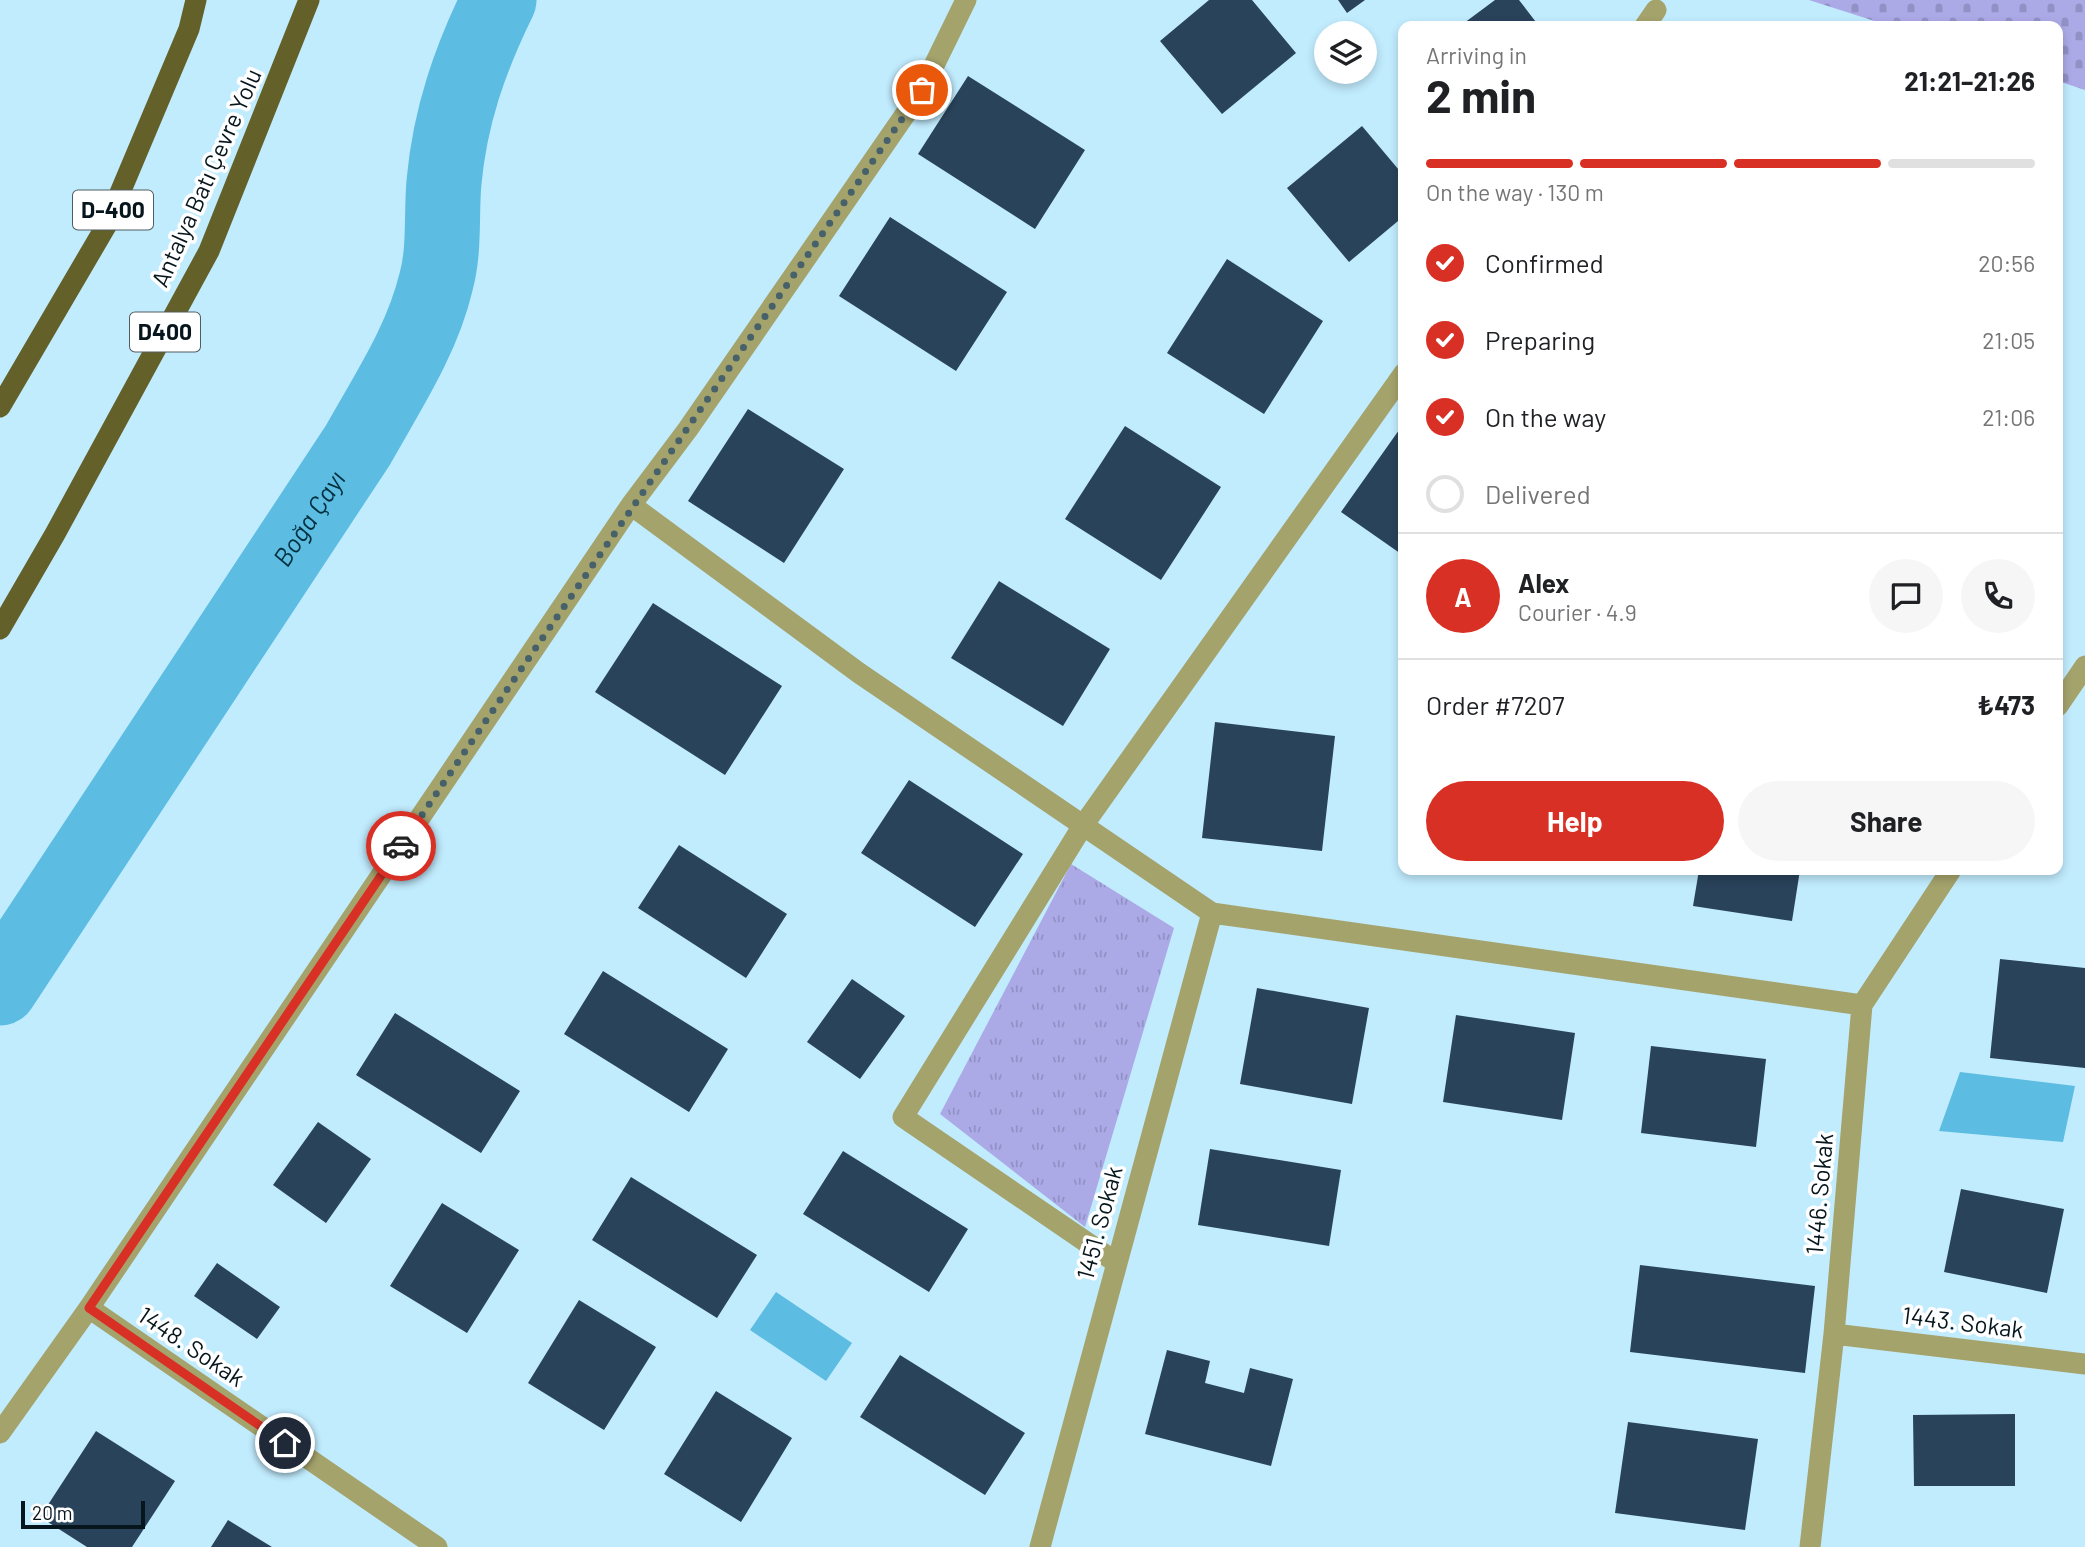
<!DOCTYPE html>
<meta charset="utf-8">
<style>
:root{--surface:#fff;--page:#f6f6f6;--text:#202124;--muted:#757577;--line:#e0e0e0;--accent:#d93025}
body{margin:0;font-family:Barlow,sans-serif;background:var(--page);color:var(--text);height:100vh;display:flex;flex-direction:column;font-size:26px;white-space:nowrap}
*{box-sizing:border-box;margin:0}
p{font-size:23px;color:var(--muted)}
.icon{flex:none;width:38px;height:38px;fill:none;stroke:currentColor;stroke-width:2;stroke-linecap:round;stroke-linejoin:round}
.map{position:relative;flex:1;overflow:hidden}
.sheet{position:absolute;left:1398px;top:21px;width:665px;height:854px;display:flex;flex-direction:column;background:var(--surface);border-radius:14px;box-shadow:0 4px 10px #0003}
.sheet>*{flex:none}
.buttons{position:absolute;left:1314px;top:21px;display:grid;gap:14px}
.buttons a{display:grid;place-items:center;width:63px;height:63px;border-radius:50%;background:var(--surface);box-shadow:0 4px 10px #0003;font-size:35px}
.scale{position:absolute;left:21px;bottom:18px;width:124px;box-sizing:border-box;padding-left:7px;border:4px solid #06161c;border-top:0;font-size:19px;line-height:24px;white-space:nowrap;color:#06161c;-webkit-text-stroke:5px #fff;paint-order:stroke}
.pin{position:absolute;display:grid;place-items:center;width:60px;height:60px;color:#fff;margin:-30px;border:4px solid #fff;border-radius:50%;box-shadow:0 2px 7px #0007}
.courier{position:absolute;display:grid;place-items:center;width:70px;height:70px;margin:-35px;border:5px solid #d93025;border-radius:50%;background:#fff;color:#222;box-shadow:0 2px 9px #0007}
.overview em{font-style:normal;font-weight:700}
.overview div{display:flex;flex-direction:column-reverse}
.overview{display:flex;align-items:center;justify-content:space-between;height:119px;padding:0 28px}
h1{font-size:46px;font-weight:700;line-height:52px}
.bar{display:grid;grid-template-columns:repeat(4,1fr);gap:10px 7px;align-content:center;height:84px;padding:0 28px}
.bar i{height:9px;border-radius:5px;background:var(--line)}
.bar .on{background:var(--accent)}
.bar p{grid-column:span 4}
.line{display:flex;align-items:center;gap:18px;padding:0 28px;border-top:2px solid var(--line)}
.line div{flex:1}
.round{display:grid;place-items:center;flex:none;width:74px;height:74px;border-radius:37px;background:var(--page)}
ol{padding:0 28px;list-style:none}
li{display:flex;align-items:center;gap:21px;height:77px}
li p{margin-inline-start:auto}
li .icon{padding:7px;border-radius:50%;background:var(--accent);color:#fff;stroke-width:4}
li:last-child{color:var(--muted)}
li i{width:38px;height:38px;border:4px solid var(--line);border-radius:50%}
.primary-button{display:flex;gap:14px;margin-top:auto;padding:14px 28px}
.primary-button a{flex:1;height:80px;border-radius:42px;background:var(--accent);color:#fff;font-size:28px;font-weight:700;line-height:80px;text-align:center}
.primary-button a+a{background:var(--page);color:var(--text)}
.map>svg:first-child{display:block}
</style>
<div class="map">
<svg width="2085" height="1547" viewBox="0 0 2085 1547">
<defs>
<pattern id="grass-tufts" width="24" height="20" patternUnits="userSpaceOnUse" patternTransform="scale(1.75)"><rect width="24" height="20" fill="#aca9e7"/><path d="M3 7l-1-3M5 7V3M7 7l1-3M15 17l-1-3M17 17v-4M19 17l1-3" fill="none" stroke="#9291c6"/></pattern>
<pattern id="cemetery-stones" width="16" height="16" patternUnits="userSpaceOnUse" patternTransform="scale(1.75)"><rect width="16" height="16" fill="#aca9e7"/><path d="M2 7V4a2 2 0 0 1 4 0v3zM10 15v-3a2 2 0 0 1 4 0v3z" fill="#9291c6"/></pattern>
</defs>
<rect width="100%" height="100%" fill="#c1ecfe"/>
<path fill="url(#grass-tufts)" d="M1071,864L1174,928L1085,1227L940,1114Z"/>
<path fill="url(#cemetery-stones)" d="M1809,0H2085V90L2058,81V26H1890Z"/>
<path fill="#5cbce1" d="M1960,1072L2075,1086L2063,1142L1939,1131Z
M776,1292L852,1343L826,1381L750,1330Z"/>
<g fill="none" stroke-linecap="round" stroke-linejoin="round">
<path stroke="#5cbce1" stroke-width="75" id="s1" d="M0,988L358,445C387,393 422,341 436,282C445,249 441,216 444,182C450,116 470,59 499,0"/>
</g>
<path fill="#29435a" d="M1209,0H1252L1296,53L1222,114L1160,41Z
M1338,0H1365L1347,13Z
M1495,0H1519L1539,26H1460Z
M968,76L1085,150L1035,229L918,154Z
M1362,126L1404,176V216L1349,262L1287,188Z
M890,217L1007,292L956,371L839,296Z
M1227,259L1323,321L1264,414L1167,353Z
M748,409L844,469L784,563L688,501Z
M1404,423V556L1341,512Z
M1125,426L1221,487L1161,580L1065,519Z
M999,581L1110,649L1063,726L951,658Z
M653,603L782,686L725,775L595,692Z
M1215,722L1335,736L1322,851L1202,838Z
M909,780L1023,854L975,927L861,853Z
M679,845L787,914L746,978L638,908Z
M1699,870H1800L1792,921L1693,906Z
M2000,959L2085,968V1068L1990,1058Z
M603,971L728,1049L689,1112L564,1034Z
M852,979L905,1016L860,1079L807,1042Z
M1257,988L1369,1008L1352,1104L1240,1084Z
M395,1013L520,1091L481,1153L356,1075Z
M1456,1015L1575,1033L1562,1120L1443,1102Z
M1651,1046L1766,1059L1756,1147L1641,1133Z
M318,1122L371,1159L326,1223L273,1185Z
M1210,1149L1341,1170L1329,1246L1198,1225Z
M843,1151L968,1229L929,1292L803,1214Z
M631,1177L757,1255L717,1318L592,1240Z
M1961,1189L2064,1209L2047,1293L1944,1272Z
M442,1203L519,1250L467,1333L390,1286Z
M217,1263L280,1307L257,1339L194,1296Z
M1640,1265L1815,1286L1805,1373L1630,1352Z
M579,1300L656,1347L604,1430L528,1383Z
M1167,1350L1210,1361L1205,1383L1244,1393L1250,1368L1293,1379L1271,1466L1145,1434Z
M900,1355L1025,1433L985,1495L860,1417Z
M716,1391L792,1438L741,1522L664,1474Z
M2015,1414V1486H1914L1913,1415Z
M1628,1422L1758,1439L1745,1530L1615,1513Z
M96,1431L175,1481L132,1547H87L40,1517Z
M228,1520L272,1547H211Z"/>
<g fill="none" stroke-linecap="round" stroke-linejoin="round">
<path stroke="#a5a36c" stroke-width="21" d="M1645,26L1656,10
M631,505L859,673L1212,913L1862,1005
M2058,706L2085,666
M1117,1263L903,1117L1082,827L1404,373
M89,1308L437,1547
M1834,1334L2085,1364
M0,1433L89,1308L631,505L688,429L922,90L966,0
M1040,1547L1212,913
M1810,1547L1834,1334L1862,1005L1951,870"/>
<path stroke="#63602a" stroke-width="21" d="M0,407L106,226L189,29L196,0
M0,629L55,534L209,251L309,0"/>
</g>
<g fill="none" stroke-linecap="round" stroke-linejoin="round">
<path stroke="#47616b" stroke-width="7" stroke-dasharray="0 12.6" d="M401,846C572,592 748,342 922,90"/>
<path stroke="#d93025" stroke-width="9" d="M285,1443L89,1308L401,846"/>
</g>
<g text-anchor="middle" stroke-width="7" stroke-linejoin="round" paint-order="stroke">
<g fill="#fff" stroke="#515c60" stroke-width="2">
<rect x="73" y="190.5" width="80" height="39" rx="5"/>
<rect x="130" y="312.5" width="70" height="39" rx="5"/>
</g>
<g font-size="23" font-weight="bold" fill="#06161c">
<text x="113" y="218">D-400</text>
<text x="165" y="340">D400</text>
</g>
<g font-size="24" fill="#06161c" stroke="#fff">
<text transform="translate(207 178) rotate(-66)" y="8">Antalya Batı Çevre Yolu</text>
<text transform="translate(1820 1194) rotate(-85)" y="8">1446. Sokak</text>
<text transform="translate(1100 1223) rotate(-75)" y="8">1451. Sokak</text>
<text transform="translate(1963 1323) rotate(7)" y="8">1443. Sokak</text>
<text transform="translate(191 1347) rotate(34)" y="8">1448. Sokak</text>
</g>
<g font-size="26" font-style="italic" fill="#012f3e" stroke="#fff">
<text dy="9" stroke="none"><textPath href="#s1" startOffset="562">Boğa Çayı</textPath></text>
</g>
</g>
</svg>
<div class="buttons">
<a><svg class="icon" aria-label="layers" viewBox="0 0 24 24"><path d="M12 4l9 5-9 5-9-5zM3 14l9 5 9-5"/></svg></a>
</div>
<div class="scale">20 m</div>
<div class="pin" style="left:922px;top:90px;background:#ea580c"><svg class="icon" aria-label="bag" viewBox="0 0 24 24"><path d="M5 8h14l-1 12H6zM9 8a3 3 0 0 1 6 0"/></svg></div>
<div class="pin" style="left:285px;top:1443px;background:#1f2937"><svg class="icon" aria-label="home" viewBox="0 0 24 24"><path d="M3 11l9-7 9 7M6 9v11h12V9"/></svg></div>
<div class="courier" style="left:401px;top:846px"><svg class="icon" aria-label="car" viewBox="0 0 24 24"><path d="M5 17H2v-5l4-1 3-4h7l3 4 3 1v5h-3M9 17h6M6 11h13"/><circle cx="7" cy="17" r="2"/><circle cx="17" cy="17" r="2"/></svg></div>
<section class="sheet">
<div class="overview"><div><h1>2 min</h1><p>Arriving in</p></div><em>21:21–21:26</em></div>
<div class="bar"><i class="on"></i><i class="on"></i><i class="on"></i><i></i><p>On the way · 130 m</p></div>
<ol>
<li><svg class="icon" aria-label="check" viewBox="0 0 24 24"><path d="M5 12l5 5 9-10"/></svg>Confirmed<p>20:56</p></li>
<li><svg class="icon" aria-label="check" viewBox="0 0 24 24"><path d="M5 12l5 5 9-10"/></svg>Preparing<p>21:05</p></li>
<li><svg class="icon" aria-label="check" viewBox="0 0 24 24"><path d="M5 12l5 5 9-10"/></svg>On the way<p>21:06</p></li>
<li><i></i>Delivered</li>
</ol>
<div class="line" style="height:126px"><b class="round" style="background:var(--accent);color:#fff">A</b><div><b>Alex</b><p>Courier · 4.9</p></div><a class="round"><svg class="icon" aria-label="chat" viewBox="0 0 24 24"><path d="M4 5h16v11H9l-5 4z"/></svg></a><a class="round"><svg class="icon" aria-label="phone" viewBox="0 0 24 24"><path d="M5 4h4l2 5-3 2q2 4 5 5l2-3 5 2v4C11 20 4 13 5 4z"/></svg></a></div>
<div class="line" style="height:91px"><div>Order #7207</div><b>₺473</b></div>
<div class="primary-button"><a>Help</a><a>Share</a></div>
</section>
</div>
